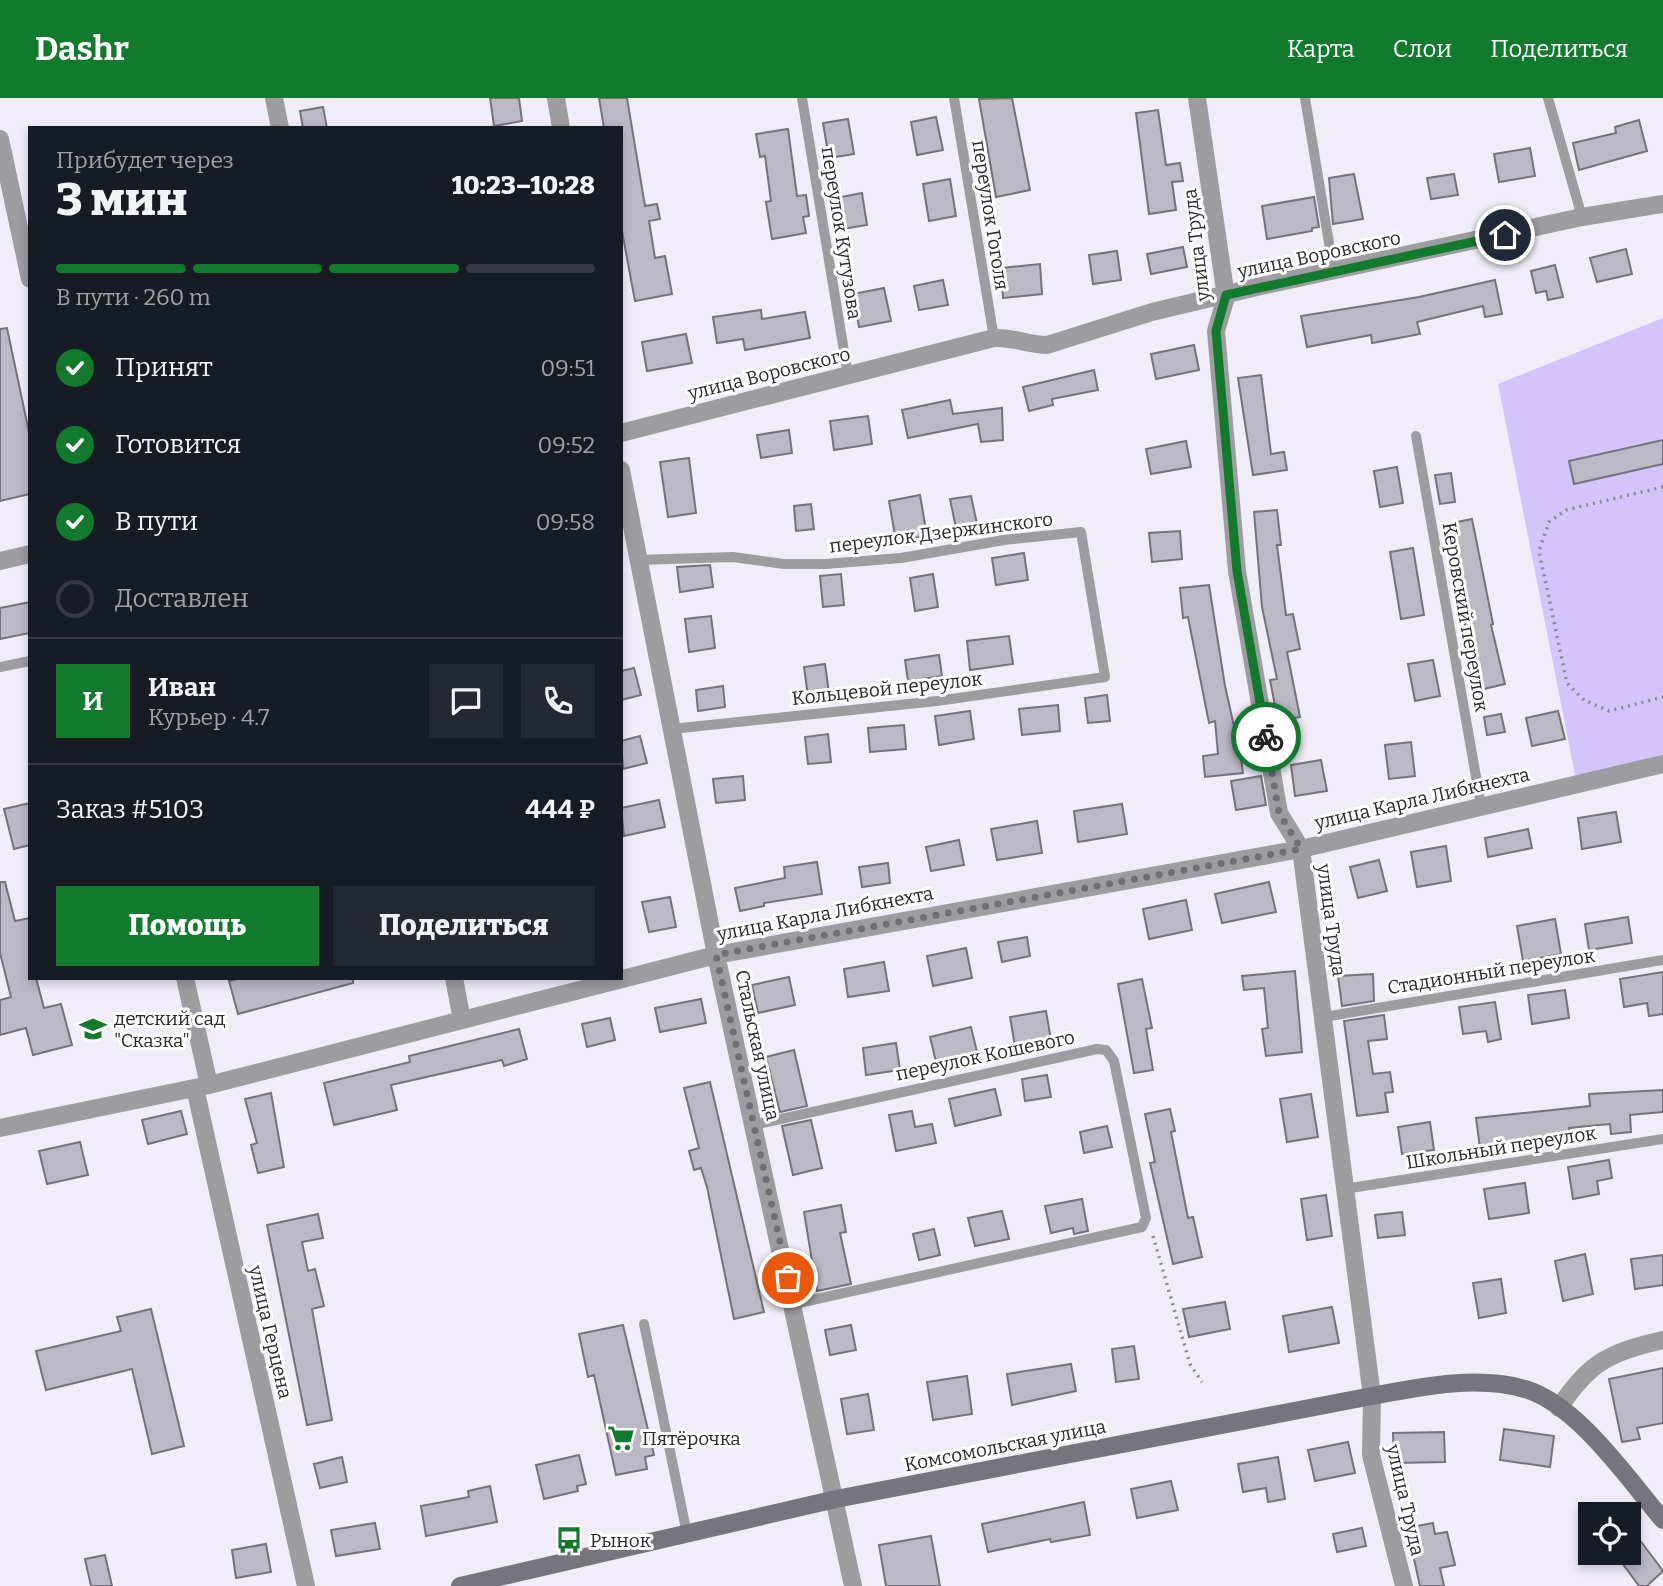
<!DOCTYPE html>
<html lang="ru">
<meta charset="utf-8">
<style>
:root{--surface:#171b24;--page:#242831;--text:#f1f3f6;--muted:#9ea1a6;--line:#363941;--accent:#127a2d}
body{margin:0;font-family:Bitter,serif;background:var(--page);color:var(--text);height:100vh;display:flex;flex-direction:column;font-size:26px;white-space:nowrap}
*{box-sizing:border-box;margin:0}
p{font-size:23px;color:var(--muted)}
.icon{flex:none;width:38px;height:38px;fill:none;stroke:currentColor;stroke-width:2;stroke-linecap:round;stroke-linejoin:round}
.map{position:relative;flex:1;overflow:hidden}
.drawer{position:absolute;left:28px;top:28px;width:595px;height:854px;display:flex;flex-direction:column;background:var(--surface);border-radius:0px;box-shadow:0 4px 10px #0003}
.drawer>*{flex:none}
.buttons{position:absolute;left:1578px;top:1404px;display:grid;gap:14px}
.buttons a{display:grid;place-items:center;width:63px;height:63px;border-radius:0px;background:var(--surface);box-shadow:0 4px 10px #0003;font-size:35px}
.pin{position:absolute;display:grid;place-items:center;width:60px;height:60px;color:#fff;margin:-30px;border:4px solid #fff;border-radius:50%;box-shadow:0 2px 7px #0007}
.courier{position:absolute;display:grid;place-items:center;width:70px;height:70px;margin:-35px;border:5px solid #127a2d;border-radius:50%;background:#fff;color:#222;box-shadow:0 2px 9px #0007}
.head em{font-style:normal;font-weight:800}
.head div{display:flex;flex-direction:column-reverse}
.head{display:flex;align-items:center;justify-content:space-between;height:119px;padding:0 28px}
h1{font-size:46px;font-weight:800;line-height:52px}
.bar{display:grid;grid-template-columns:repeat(4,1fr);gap:10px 7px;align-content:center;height:84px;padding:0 28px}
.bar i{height:9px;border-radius:5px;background:var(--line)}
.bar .on{background:var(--accent)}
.bar p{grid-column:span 4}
.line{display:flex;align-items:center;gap:18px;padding:0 28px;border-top:2px solid var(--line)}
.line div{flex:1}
.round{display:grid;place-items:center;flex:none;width:74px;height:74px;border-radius:0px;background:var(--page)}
ol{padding:0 28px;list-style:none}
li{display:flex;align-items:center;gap:21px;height:77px}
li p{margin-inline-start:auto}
li .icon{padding:7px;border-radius:50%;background:var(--accent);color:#fff;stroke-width:4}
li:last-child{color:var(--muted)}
li i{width:38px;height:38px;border:4px solid var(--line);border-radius:50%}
.primary-button{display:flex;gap:14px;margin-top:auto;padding:14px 28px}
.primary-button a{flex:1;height:80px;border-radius:0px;background:var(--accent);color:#fff;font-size:28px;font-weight:800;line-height:80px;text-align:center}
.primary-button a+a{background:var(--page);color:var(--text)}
header{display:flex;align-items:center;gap:42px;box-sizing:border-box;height:98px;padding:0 35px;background:var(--accent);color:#fff}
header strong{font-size:33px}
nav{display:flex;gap:38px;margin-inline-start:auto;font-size:24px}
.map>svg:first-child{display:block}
</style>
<header>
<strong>Dashr</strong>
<nav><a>Карта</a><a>Слои</a><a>Поделиться</a></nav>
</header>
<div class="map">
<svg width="1663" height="1488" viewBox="0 0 1663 1488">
<rect width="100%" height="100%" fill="#f0edf9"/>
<path fill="#d3c5fb" d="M1663,220V661L1576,682L1498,286Z"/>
<path fill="#bbb9c4" stroke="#75727d" stroke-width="2" d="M490,0H519L522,23L494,28Z
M599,0H627L645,108L657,106L660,121L649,123L655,160L665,158L672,196L635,203L621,128V30H604Z
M1012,0L1030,92L996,99L979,1Z
M323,9L327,30H303L300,13Z
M1158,12L1166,67L1180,65L1183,83L1172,84L1176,112L1149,116L1136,15Z
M936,19L943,52L917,57L911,24Z
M848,21L854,56L829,60L823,25Z
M1639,22L1647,53L1579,72L1573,45L1616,35L1615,29Z
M788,31L797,98L806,97L809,118L803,119L806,135L772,141L766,104L771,103L765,58L760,59L756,36Z
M1530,50L1535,78L1499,84L1494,56Z
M1354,76L1363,121L1333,126L1329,80Z
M1454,76L1458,97L1431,101L1427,80Z
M950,81L956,118L929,123L923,86Z
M862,95L867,127L842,131L836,100Z
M1314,99L1319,129L1312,130V133L1267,141L1262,108Z
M1183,149L1187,169L1151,176L1147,156Z
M1626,151L1632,176L1597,184L1590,160Z
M1117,153L1121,182L1093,186L1089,157Z
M1040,166L1042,196L1003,200L1001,170Z
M1555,167L1563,199L1548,202L1546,193L1536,195L1531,173Z
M943,182L948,207L919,212L914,188Z
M1495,182L1502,216L1485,219L1483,208L1417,224L1420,236L1372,245L1371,237L1307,249L1301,218L1419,199Z
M884,190L891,223L859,229L853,196Z
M761,212L762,221L805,214L810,240L745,252L743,241L717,245L713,219Z
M7,230L30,339V396L0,403V231Z
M686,236L692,265L647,273L642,244Z
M1194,247L1199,272L1156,281L1151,256Z
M1094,272L1098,292L1052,301L1053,307L1029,313L1023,289Z
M1261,277L1271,356L1284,354L1287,372L1253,377L1238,280Z
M950,302L953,316L1002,310L1003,342L981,344L978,326L908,340L902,312Z
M868,318L872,346L834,352L830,323Z
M789,332L792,355L761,360L757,337Z
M1663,342V366L1574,386L1569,363Z
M1186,343L1191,369L1151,376L1146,351Z
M689,360L696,415L668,419L660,364Z
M1397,369L1403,405L1380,409L1374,373Z
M1451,375L1455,404L1440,406L1435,377Z
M920,397L927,438L896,443L889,403Z
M971,398L977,426L956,430L950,401Z
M811,406L814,431L796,433L794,408Z
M1277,412L1281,447H1277L1286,517L1293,516L1300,551L1287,554L1300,619L1278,623L1270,582L1277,581L1262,509L1254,414Z
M1472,421L1493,526L1491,527L1505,586L1480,592L1456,487L1460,486L1447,426Z
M1180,433L1182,461L1152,464L1149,435Z
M1413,450L1424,517L1401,521L1390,454Z
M1024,455L1028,482L996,487L992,460Z
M710,467L713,489L680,494L677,469Z
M841,476L844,507L823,509L820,478Z
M933,476L938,509L915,513L910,480Z
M1209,487L1225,588L1236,637H1238L1243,675L1205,679L1203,658L1218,656L1215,623L1209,625L1188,519L1183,520L1180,490Z
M30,504V535L0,541V510Z
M711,518L715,550L689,554L685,521Z
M1009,538L1013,566L970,572L967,543Z
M939,557L942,578L908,583L905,562Z
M1433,562L1440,598L1415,603L1408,566Z
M825,566L829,595L808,598L804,569Z
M634,570L641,597L621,602V573Z
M723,588L725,609L698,613L696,592Z
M1107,597L1110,623L1088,625L1085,600Z
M1058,607L1060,633L1022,637L1019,611Z
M970,613L974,641L939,647L935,618Z
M1558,613L1565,641L1532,648L1526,620Z
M1501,616L1505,634L1487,637L1484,619Z
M904,627L906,651L870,654L868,630Z
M828,636L831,664L808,666L805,639Z
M640,638L647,665L623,671L621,643Z
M1411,644L1415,678L1389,681L1385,647Z
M1321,662L1327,693L1295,698L1291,667Z
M743,678L745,702L716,705L713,681Z
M1261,678L1266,707L1236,712L1231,683Z
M659,702L665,729L624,738L621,710Z
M30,705V747L14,751L4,711Z
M1122,706L1127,736L1078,744L1074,713Z
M1616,714L1621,744L1582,751L1578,720Z
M1037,723L1042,755L997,762L991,731Z
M1528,731L1532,750L1488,759L1485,740Z
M959,742L964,767L931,773L926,749Z
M1446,748L1451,783L1417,789L1411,754Z
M1379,762L1387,793L1358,800L1350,769Z
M817,764L822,796L764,805V808L740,813L735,790L785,780L784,769Z
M888,765L890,785L862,789L859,769Z
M0,784H5L15,823L30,820V880H36L44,910L61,906L72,947L33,957L26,930L0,937V902L11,899L0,855Z
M1269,784L1276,814L1222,825L1215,796Z
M670,799L676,829L649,834L642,804Z
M1186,802L1192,832L1149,841L1143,811Z
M1628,819L1632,845L1589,852L1585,826Z
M1555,821L1561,856L1523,863L1517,828Z
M1027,839L1030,858L1002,864L998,844Z
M966,850L972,880L933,888L927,858Z
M884,864L889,893L848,899L844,871Z
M1295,873L1302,954L1266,958L1262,931L1268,930L1264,890L1244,892L1242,878Z
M1663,874V916L1649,918L1647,905L1624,909L1620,881Z
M1373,876L1374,903L1342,908L1338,878Z
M789,879L795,907L758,915L752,887Z
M241,880H353V885L238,916L229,883Z
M1142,881L1152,930L1146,931L1153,972L1134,975L1118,886Z
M1565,892L1569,920L1532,926L1528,897Z
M701,901L706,925L660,934L655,910Z
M1495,904L1501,941L1488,944L1486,933L1463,936L1459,909Z
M1046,913L1051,942L1015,948L1010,919Z
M1384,917L1387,941L1368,943L1373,976L1390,974L1393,994L1385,995L1388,1014L1357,1018L1344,923Z
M610,920L615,942L587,949L582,926Z
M971,929L978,958L937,968L930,939Z
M519,931L527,961L504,968L502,962L391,987L397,1012L334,1027L324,985L410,964L409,958Z
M896,945L900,972L866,977L863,950Z
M794,952L807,1008L780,1014L766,959Z
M1047,977L1051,999L1025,1003L1022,981Z
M710,984L764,1214L734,1221L707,1089L701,1070L694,1072L689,1053L699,1050L684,990Z
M995,991L1001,1017L955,1028L949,1001Z
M1663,992V1014L1630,1017L1631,1034L1611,1036L1610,1026L1569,1030L1570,1038L1480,1050L1476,1020L1590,1008L1589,996Z
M271,995L284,1069L258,1075L251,1047L257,1045L245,1001Z
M1311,996L1318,1039L1287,1044L1280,1001Z
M1170,1011L1175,1033L1171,1034L1188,1120L1193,1119L1202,1159L1173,1166L1150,1065L1155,1064L1145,1016Z
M181,1013L187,1036L148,1046L142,1022Z
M912,1013L915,1029L932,1026L936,1045L896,1053L889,1017Z
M811,1022L822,1070L793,1077L782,1028Z
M1430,1024L1434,1052L1402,1056L1398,1029Z
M1107,1028L1112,1049L1084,1055L1080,1034Z
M80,1044L88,1077L47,1086L39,1053Z
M1609,1062L1612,1080L1597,1083L1599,1096L1573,1101L1568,1069Z
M1525,1085L1529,1115L1489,1121L1484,1091Z
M1326,1097L1332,1138L1307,1142L1301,1101Z
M1082,1101L1088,1133L1074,1136L1073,1130L1051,1135L1045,1108Z
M841,1107L846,1134L840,1135L851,1186L817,1193L804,1114Z
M1002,1113L1009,1141L975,1148L968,1120Z
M1402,1114L1405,1137L1378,1140L1375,1117Z
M318,1116L323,1140L302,1144L308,1173L315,1171L324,1208L312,1211L332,1322L307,1327L267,1127Z
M934,1131L940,1157L919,1162L913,1136Z
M1585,1156L1593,1196L1563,1203L1555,1163Z
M1663,1157V1187L1635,1191L1631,1161Z
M1501,1181L1506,1215L1479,1220L1473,1185Z
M1225,1204L1230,1231L1189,1239L1183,1211Z
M1332,1209L1339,1245L1289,1254L1283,1218Z
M151,1211L184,1348L152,1356L132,1271L46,1292L36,1253L121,1233L117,1219Z
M623,1227L654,1357L645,1359L647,1371L616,1377L594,1277L588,1279L579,1236Z
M851,1227L856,1252L830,1257L825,1232Z
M1134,1248L1139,1281L1116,1284L1112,1251Z
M1071,1266L1076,1293L1012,1307L1007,1276Z
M1663,1270V1325L1637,1330L1640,1341L1622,1344L1609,1281Z
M967,1278L972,1316L933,1322L927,1284Z
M868,1296L874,1332L847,1336L841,1301Z
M1504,1331L1554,1338L1550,1369L1500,1362Z
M1444,1334L1445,1364L1394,1365L1393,1335Z
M1348,1344L1355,1375L1315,1383L1308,1352Z
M579,1357L586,1386L577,1388L578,1393L544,1401L536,1367Z
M342,1359L347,1384L320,1390L314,1366Z
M1278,1359L1285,1401L1268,1404L1266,1390L1243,1394L1238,1366Z
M1171,1383L1178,1412L1137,1420L1131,1391Z
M490,1388L497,1424L426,1438L421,1408L469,1399L468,1393Z
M1084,1404L1090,1437L1051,1444L1050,1441L988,1454L982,1426Z
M375,1425L380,1451L336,1458L331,1432Z
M1433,1425L1435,1436L1447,1434L1455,1467L1440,1470L1444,1488H1420L1407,1430Z
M1362,1430L1366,1448L1337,1454L1333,1436Z
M931,1438L940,1488H886L879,1447Z
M1639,1441L1663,1473L1647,1488H1639L1617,1458L1629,1454V1449Z
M266,1446L271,1474L236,1480L232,1452Z
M105,1457L112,1488H91L85,1461Z"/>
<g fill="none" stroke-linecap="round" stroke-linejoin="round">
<path stroke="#8b8991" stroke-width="3.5" stroke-dasharray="2 5" stroke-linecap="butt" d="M1663,389L1566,412L1549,424L1539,453L1567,585L1584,602L1609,613L1663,599
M1153,1138L1190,1266L1202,1284"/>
<path stroke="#9d9ca1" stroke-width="10" d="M802,0L848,277
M954,0L994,240
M1305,0L1334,175
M1548,0L1582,119
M1416,338L1481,707
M638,462L733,459L784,466H826L901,460L1004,442L1081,434L1105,579L937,603L672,631
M0,569L30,563
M1324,919L1663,862
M754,1027L1097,951L1106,952L1114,963L1146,1120L1142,1129L794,1206
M1344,1091L1663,1041
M644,1226L687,1436"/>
<path stroke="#9d9ca1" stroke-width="18" d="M274,0L280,30
M556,0L561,30
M1197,0L1226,199L1216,233L1237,473L1279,715L1301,751L1372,1298L1371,1357L1404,1488
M0,41L30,181
M621,335L994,240C1013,239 1029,247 1047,247L1152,214L1261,188L1582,119L1663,106
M621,372L716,857L853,1488
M0,463L30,456
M185,880L209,987
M454,880L462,922
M195,990L306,1488
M0,1030L209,987L716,857L1301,751L1663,666
M1559,1310C1589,1264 1610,1254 1663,1242"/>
<path stroke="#77757c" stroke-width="18" d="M460,1488L836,1401L1372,1298C1420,1289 1477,1277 1525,1291C1578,1307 1628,1381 1663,1422"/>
</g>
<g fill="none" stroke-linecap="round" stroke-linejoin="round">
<path stroke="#716f76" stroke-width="7" stroke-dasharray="0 12.6" d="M788,1180L716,857L1301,751L1279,715L1266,639"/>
<path stroke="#127a2d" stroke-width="9" d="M1266,639L1237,473L1216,233L1226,197L1505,137"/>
</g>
<defs>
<symbol id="school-bare" viewBox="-9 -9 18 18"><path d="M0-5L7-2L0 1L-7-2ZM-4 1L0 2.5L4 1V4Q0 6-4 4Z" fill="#127a2d" stroke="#fff" stroke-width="2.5" paint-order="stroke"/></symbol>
<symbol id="supermarket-bare" viewBox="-9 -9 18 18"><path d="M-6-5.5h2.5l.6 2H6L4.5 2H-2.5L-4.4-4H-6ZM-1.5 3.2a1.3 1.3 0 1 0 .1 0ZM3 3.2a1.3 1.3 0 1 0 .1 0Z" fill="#127a2d" stroke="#fff" stroke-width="2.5" paint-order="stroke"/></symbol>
<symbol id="bus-bare" viewBox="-9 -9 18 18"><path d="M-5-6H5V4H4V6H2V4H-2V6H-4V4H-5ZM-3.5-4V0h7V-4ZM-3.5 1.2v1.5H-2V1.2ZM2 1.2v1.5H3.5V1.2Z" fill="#127a2d" stroke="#fff" stroke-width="2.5" paint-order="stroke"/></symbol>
</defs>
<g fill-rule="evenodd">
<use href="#school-bare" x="74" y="912" width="38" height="38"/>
<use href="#supermarket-bare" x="602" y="1321" width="38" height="38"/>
<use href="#bus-bare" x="550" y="1423" width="38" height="38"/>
</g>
<g text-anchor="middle" stroke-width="6" stroke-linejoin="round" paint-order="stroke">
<g font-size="19" fill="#2c2b2f" stroke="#fff">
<text transform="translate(991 117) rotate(81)" y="7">переулок Гоголя</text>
<text transform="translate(842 135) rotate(81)" y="7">переулок Кутузова</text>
<text transform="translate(1196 147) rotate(-97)" y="7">улица Труда</text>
<text transform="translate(1319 156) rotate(-12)" y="7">улица Воровского</text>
<text transform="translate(769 275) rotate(-14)" y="7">улица Воровского</text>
<text transform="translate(941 434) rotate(-7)" y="7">переулок Дзержинского</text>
<text transform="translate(1466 519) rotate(80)" y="7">Керовский переулок</text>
<text transform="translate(887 590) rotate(-6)" y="7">Кольцевой переулок</text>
<text transform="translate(1422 700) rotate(-13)" y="7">улица Карла Либкнехта</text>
<text transform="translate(825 815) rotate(-11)" y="7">улица Карла Либкнехта</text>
<text transform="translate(1332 822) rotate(82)" y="7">улица Труда</text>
<text transform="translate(1491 873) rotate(-9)" y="7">Стадионный переулок</text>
<text transform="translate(758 947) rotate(78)" y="7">Стальская улица</text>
<text transform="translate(985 957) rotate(-12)" y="7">переулок Кошевого</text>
<text transform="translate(1501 1049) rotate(-9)" y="7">Школьный переулок</text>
<text transform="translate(271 1234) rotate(77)" y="7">улица Герцена</text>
<text transform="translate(1005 1347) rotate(-11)" y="7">Комсомольская улица</text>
<text transform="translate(1406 1402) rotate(77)" y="7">улица Труда</text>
</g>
<g font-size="19" fill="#2c2b2f" stroke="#fff" text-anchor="start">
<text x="114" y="927">детский сад<tspan x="114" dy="22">"Сказка"</tspan></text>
<text x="642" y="1347">Пятёрочка</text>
<text x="590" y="1449">Рынок</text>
</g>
</g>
</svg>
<div class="buttons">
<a><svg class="icon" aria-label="locate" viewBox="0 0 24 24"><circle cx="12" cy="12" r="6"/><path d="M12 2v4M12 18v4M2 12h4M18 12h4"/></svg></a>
</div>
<div class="pin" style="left:788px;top:1180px;background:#ea580c"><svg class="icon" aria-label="bag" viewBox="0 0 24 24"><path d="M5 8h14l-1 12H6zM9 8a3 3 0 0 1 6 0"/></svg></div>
<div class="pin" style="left:1505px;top:137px;background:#1f2937"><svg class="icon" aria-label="home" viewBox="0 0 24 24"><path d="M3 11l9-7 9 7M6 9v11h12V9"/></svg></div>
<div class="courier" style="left:1266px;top:639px"><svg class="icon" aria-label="bike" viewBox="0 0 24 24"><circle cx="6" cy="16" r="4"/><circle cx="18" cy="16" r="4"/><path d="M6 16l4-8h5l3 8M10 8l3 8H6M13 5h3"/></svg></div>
<section class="drawer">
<div class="head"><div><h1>3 мин</h1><p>Прибудет через</p></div><em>10:23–10:28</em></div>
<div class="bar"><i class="on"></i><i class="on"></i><i class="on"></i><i></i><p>В пути · 260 m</p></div>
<ol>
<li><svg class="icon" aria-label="check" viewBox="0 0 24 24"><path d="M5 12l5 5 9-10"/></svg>Принят<p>09:51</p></li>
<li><svg class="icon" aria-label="check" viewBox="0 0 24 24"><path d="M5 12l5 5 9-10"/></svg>Готовится<p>09:52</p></li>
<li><svg class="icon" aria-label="check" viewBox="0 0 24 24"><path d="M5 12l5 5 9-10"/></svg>В пути<p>09:58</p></li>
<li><i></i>Доставлен</li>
</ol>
<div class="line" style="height:126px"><b class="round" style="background:var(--accent);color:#fff">И</b><div><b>Иван</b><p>Курьер · 4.7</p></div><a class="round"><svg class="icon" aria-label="chat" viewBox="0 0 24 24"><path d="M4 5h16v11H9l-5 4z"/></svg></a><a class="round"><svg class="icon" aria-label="phone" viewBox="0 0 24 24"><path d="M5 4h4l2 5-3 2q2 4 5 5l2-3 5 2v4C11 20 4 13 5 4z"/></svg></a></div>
<div class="line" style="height:91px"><div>Заказ #5103</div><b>444 ₽</b></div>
<div class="primary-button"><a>Помощь</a><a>Поделиться</a></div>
</section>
</div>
